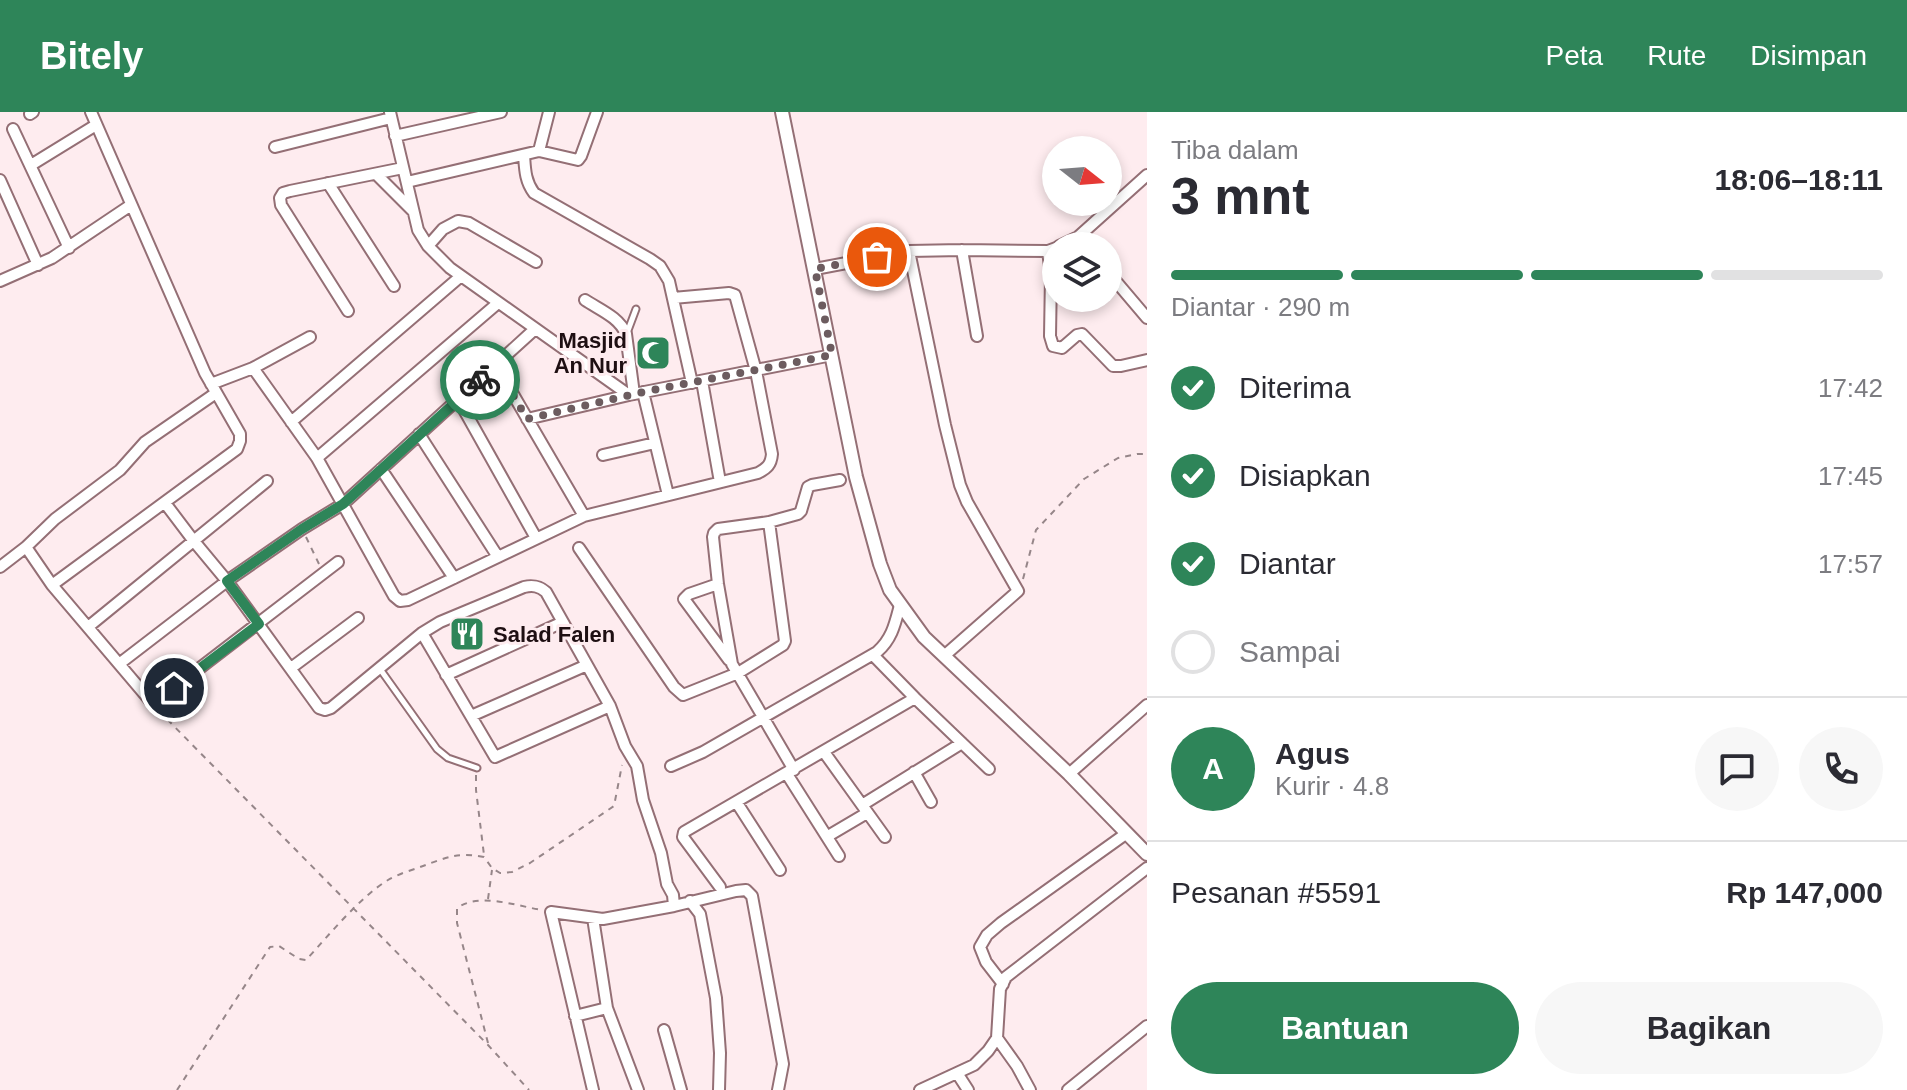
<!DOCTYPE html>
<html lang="id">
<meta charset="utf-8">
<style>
:root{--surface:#fff;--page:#f7f7f7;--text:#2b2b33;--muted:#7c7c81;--line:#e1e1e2;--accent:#2e8559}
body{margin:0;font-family:Helvetica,sans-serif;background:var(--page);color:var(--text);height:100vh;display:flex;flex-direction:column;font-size:30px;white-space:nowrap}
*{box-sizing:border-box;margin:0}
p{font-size:26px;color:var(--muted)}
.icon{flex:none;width:44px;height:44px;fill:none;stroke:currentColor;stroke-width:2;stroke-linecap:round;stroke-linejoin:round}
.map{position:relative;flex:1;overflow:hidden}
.panel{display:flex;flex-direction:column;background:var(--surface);width:760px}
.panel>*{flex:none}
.needle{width:52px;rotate:107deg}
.buttons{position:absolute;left:1042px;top:24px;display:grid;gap:16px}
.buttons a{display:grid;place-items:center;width:80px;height:80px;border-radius:50%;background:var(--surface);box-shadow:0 4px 12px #0003;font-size:40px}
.pin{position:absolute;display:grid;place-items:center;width:68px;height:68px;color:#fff;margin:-34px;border:4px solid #fff;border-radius:50%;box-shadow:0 2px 8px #0007}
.courier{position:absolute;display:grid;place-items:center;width:80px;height:80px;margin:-40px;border:6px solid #2e8559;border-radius:50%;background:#fff;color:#222;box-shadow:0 2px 10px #0007}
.head em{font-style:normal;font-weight:600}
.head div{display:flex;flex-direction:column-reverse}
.head{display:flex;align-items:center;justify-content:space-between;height:136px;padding:0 24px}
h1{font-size:52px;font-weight:600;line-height:60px}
.bar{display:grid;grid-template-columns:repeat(4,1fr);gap:12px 8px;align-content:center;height:96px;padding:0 24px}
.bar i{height:10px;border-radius:6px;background:var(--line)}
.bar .active{background:var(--accent)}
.bar p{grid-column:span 4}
.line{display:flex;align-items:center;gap:20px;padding:0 24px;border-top:2px solid var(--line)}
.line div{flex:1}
.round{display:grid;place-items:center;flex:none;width:84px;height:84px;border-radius:42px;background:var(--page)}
ol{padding:0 24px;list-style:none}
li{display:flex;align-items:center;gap:24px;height:88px}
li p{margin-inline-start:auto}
li .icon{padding:8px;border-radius:50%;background:var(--accent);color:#fff;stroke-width:4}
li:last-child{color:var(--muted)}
li i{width:44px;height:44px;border:4px solid var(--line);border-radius:50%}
.cta{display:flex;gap:16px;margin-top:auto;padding:16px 24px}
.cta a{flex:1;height:92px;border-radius:48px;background:var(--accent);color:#fff;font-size:32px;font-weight:600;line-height:92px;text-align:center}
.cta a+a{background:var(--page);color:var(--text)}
header{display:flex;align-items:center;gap:48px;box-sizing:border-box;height:112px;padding:0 40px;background:var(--accent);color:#fff}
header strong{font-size:38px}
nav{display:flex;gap:44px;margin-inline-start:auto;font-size:28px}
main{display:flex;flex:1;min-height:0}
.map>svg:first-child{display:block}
</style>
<header>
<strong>Bitely</strong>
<nav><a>Peta</a><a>Rute</a><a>Disimpan</a></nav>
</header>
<main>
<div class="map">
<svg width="1147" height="978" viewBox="0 0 1147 978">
<rect width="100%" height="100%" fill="#feecef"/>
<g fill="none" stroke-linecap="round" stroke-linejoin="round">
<defs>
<path id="service" d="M627,221L636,197
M380,557L437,637L448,646L477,656"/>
<path id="minor" d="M390,0L418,118L428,134L450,156L629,283
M30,2L33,0
M13,17L69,136
M395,24L501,0
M275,35L391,6
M539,39L549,0
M524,43C525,57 525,69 534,81L650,147L660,154L669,169L692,271
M31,53L96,13
M376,62L413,99
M0,68L38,153
M407,70L539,39L578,48L581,44L597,0
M328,71L394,174
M1078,125L1086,134
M428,134L443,117L458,109L469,111L536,150
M1059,134L1078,125L1147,63
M962,138L977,224
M909,139L945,313L960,373L967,390L1018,479L944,544
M1048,139L1051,163L1050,224L1053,234L1062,236L1077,223L1082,222L1113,254H1121L1147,248
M815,157L909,139L962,138L1048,139L1056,136
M1108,160L1147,206
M0,169L52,146L131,93
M585,188C600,198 619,205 626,222L634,282
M348,199L281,93L280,86L283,81L290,79L403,56
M496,253L584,404
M253,256L317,346L394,484L400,489L408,488L584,404L758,361C767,356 771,353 772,342L756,259L735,183L729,181L673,186
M702,269L720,370
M211,272L253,256L310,225
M643,280L668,383
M458,287L536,426
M527,307L629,283L832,243
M291,310L461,164
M419,322L498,445
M603,343L655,331
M317,346L498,191
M381,357L454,466
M165,391L193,428L227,469L319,596L325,598L331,596L422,521L440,510L524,475C533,473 539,474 546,480L610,594L625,634L637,654L643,688L661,741L667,772L673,783L674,794
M26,435L52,473L153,592L338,450
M579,436L674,575L683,583L738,561L783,533L785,529L769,410
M0,455L26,435L55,407L120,358L145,330L216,281
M718,472L689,482L684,487L729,548
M52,473L237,337L240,329V322L205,261L91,0
M88,515L267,369
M422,521L495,645L610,594
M873,543L915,586L989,657
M119,552L227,469L302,417L343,392L535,217
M291,556L358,506
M446,563L563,510
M471,604L587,553
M824,640L885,725
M671,654L703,640L877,540C892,527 895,512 900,493
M794,658L732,552L718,472L713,425L714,421L718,417L769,410L798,402L801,399L808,375L812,373L840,368
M914,660L931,690
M787,662L839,744
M1069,662L1147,593
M737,691L780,758
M862,693L962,631
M828,724L867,701
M720,775L683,725L684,720L915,586
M690,789L700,802L716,886L720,941L719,978
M1003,872L986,850L980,835L987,823L1001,811L1127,721
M607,896L638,978
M575,904L607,896L593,806
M664,918L681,978
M997,926L1017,954L1030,978
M957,961L968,978
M593,978L551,800L603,807L674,794L736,779L746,778L752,784L783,952L778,978
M920,978L974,953L988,939L997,926L1000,877L1006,865L1147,756
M1068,978L1147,914"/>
<path id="tertiary" d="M782,0L856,365L880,452L890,478L924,525L1069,662L1147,742"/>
</defs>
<use href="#service" stroke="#946f75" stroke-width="9"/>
<use href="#minor" stroke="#946f75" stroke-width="14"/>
<use href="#tertiary" stroke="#946f75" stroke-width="16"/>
<path stroke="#968689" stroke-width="2" stroke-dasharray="6 6" stroke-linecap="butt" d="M306,425L319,452
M1023,467L1036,418L1084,367L1118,346L1137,342H1147
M159,599L488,933L529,978
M476,663V678L484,743
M488,787L492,758
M488,931L457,811V796C480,780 516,794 542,798
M177,978L270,835L279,834L299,847L306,848C329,823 360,785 388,768C398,762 412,758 423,754C447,745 459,740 484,745L492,756L500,761L512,760L530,751L614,694L622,653"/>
<use href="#service" stroke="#fff" stroke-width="5"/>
<use href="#minor" stroke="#fff" stroke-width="10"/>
<use href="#tertiary" stroke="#fff" stroke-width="12"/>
</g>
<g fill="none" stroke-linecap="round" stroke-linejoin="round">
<path stroke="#6c5c5f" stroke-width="8" stroke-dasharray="0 14.4" d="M480,268L496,253L527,307L643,280L832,243L815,157L877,145"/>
<path stroke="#2e8559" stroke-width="10" d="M174,576L259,512L227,469L302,417L343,392L480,268"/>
</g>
<defs>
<symbol id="mosque-square" viewBox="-11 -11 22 22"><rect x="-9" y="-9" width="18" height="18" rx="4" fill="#2e8559" stroke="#feecef"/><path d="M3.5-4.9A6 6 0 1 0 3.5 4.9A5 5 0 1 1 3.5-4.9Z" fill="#fff"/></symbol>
<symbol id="restaurant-square" viewBox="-11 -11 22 22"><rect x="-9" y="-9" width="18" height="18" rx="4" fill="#2e8559" stroke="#feecef"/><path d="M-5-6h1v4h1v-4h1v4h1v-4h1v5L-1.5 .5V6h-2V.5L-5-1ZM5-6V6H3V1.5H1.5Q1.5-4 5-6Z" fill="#fff"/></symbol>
</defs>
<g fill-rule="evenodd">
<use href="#mosque-square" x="633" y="221" width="40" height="40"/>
<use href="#restaurant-square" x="447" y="502" width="40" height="40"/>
</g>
<g text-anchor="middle" stroke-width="6" stroke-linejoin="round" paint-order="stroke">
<g font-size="22" font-weight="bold" fill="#1e0f12" stroke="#feecef" text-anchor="end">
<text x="627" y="236">Masjid<tspan x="627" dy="25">An Nur</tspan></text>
<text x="493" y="530" text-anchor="start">Salad Falen</text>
</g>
</g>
</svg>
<div class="buttons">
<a><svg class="needle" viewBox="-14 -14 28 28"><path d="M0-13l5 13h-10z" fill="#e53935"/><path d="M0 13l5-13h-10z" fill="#7c7c81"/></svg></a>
<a><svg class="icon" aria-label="layers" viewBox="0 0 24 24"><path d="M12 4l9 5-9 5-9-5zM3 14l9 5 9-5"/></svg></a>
</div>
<div class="pin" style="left:877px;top:145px;background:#ea580c"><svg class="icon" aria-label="bag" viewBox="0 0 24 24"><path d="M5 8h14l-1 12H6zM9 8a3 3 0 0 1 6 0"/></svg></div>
<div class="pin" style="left:174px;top:576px;background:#1f2937"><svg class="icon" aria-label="home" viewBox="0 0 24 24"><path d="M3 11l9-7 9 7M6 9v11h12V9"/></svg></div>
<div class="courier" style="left:480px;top:268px"><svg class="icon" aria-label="bike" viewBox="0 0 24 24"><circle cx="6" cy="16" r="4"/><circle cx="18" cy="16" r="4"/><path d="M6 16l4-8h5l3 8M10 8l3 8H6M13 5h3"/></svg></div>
</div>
<section class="panel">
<div class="head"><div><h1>3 mnt</h1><p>Tiba dalam</p></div><em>18:06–18:11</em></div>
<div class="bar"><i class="active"></i><i class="active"></i><i class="active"></i><i></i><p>Diantar · 290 m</p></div>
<ol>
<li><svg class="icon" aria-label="check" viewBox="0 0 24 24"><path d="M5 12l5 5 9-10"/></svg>Diterima<p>17:42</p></li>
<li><svg class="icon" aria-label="check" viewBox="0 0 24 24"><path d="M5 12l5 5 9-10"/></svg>Disiapkan<p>17:45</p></li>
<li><svg class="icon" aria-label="check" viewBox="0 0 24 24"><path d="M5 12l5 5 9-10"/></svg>Diantar<p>17:57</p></li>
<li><i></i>Sampai</li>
</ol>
<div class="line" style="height:144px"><b class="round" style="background:var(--accent);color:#fff">A</b><div><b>Agus</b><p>Kurir · 4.8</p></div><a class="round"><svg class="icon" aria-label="chat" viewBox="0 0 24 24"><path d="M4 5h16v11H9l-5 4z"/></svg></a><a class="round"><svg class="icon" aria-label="phone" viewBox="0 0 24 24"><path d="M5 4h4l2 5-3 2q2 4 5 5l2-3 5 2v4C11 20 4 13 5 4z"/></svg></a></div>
<div class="line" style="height:104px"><div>Pesanan #5591</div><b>Rp 147,000</b></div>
<div class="cta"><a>Bantuan</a><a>Bagikan</a></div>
</section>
</main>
